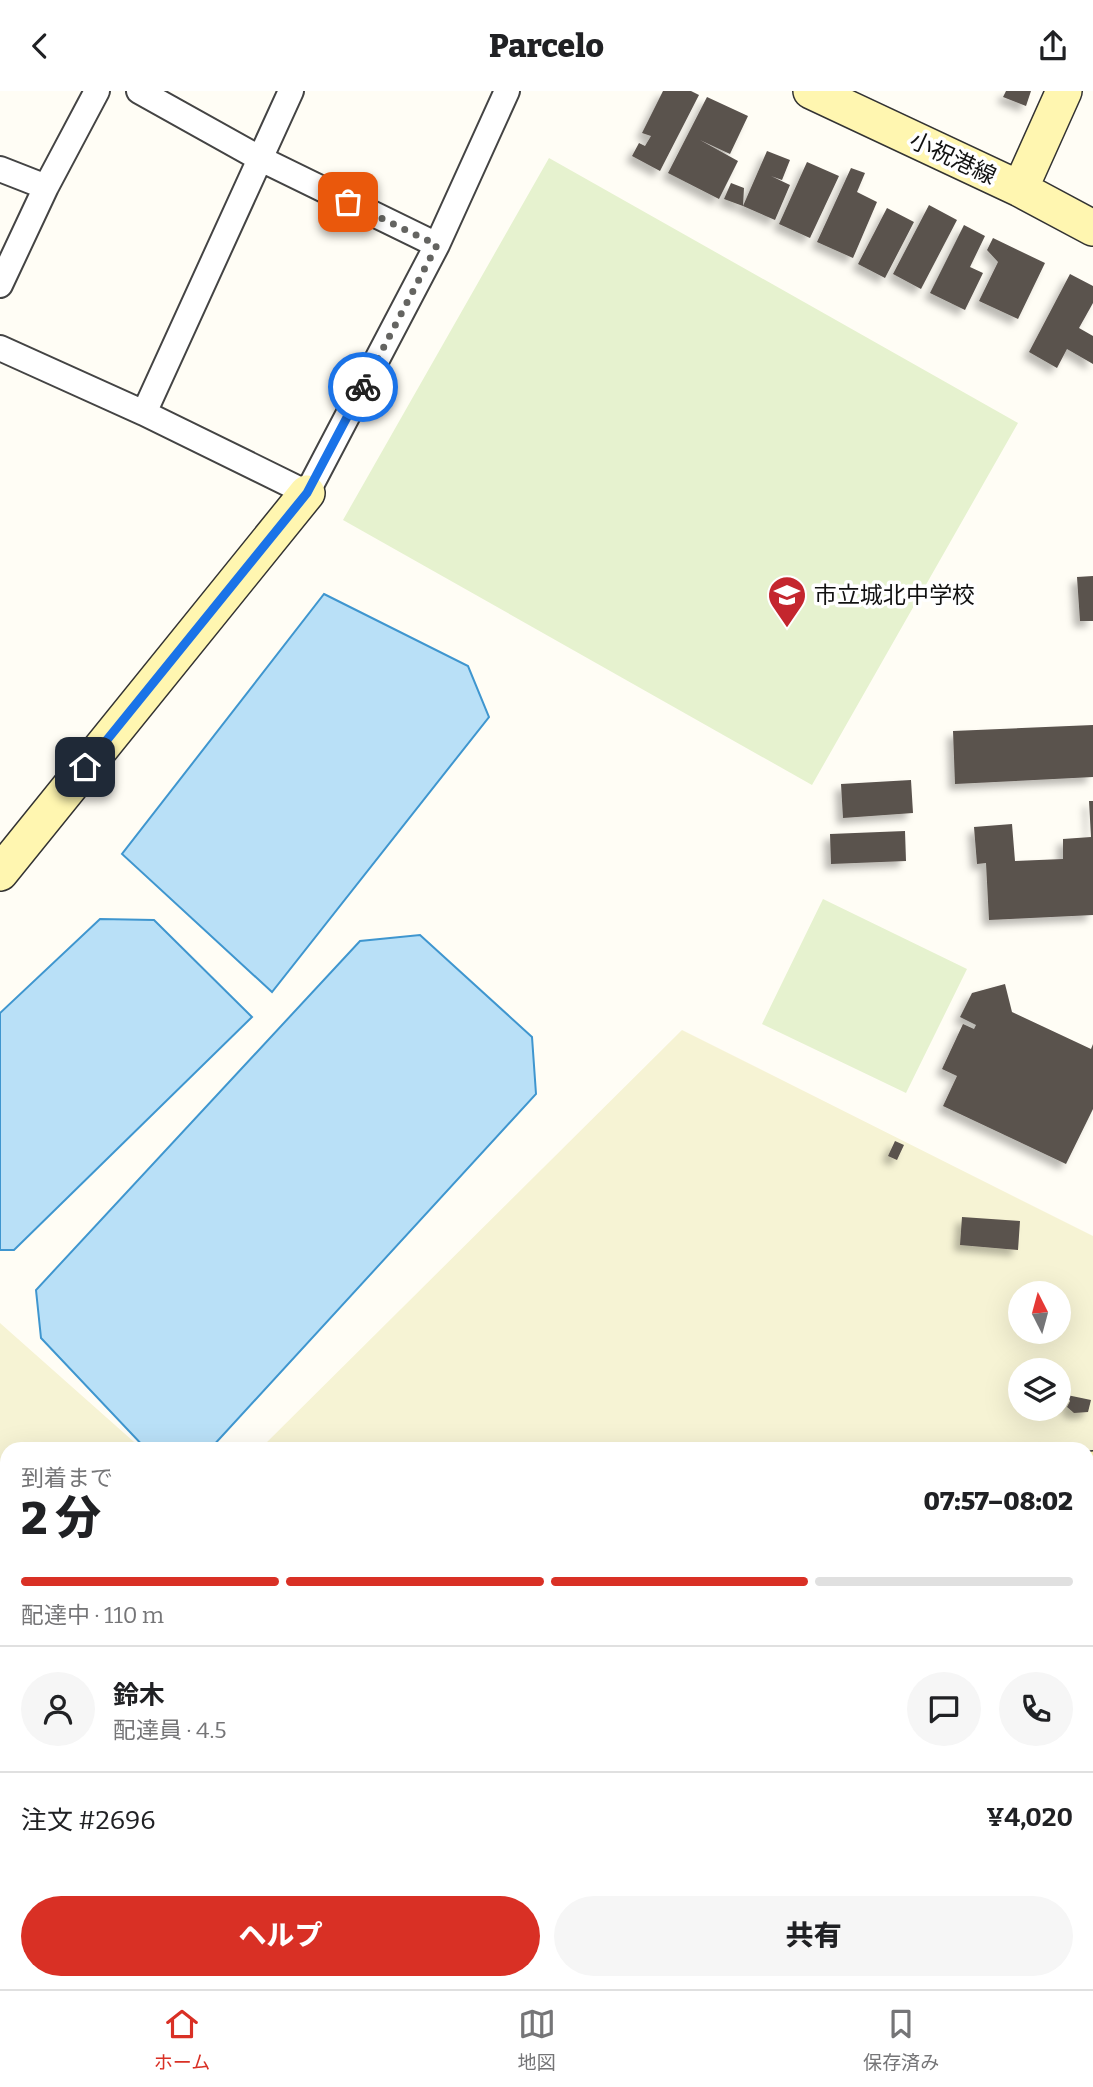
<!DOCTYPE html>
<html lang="ja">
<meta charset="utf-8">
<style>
:root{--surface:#fff;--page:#f6f6f6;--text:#202124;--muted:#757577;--line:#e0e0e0;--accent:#d93025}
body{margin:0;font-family:Bitter,"Noto Sans JP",serif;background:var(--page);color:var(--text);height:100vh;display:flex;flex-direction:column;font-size:26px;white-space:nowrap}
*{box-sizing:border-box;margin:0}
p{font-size:23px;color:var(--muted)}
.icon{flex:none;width:38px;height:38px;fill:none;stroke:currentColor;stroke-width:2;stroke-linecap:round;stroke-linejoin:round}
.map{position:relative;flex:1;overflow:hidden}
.drawer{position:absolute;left:0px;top:1351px;width:1094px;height:548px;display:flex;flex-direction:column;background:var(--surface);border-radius:21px 21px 0 0;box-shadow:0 7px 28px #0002}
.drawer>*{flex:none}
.needle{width:46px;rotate:354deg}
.tools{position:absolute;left:1008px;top:1190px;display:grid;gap:14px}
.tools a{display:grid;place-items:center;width:63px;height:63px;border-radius:50%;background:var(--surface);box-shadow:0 7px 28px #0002;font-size:35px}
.pin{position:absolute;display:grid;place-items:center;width:60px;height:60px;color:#fff;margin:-30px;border-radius:14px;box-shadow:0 4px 10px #0006}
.courier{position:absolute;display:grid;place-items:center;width:70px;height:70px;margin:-35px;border:5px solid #1a73e8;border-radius:50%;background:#fff;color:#222;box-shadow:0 2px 9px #0007}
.overview em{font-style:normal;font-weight:800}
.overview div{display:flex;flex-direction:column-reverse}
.overview{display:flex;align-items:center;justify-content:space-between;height:119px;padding:0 21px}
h1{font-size:46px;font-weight:800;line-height:52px}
.bar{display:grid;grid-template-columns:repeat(4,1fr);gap:10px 7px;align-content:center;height:84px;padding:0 21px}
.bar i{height:9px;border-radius:5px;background:var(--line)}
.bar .active{background:var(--accent)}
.bar p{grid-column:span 4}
.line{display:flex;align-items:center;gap:18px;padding:0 21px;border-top:2px solid var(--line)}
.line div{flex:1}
.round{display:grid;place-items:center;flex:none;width:74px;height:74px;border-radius:37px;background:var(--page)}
.primary-button{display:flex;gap:14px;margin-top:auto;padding:14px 21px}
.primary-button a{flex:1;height:80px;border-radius:42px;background:var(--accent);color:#fff;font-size:28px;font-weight:800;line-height:80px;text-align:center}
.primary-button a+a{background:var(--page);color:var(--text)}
header{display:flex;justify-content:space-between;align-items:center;height:91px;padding:0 21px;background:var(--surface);font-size:32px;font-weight:800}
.tabs{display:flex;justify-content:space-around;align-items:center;height:98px;border-top:2px solid var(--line);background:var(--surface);font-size:19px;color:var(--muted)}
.tabs a{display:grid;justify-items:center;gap:4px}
.tabs .active{color:var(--accent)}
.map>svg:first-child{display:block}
</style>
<header><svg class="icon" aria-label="back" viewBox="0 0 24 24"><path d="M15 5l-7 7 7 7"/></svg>Parcelo<svg class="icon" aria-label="share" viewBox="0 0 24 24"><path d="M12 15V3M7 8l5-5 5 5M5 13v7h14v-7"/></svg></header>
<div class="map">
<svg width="1093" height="1898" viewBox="0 0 1093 1898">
<defs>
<filter id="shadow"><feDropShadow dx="-6" dy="6" stdDeviation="3.5" flood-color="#0004"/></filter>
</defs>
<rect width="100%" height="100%" fill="#fffdf5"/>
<path fill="#f6f3d4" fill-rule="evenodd" d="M682,939L1093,1145V1365L1087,1376V1358H260ZM1020,1202H1059V1241H1020ZM1020,1279H1059V1318H1020Z
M0,1232L142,1358H7V1892H790L787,1898H0Z"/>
<path fill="#e6f2cf" d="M549,67L1018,332L812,694L343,429Z
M823,808L967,878L906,1002L762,933Z"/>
<path fill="#b9e0f7" stroke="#3f96cf" stroke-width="2" d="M324,503L468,575L489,626L272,901L122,763Z
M100,828L154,829L252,926L14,1159H0V922Z
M420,844L532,946L536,1003L212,1356L146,1358L41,1247L36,1199L360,850Z"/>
<path fill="#5a524d" filter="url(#shadow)" d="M663,0H691L699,4L660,80L632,65L639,52L645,55L651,45L642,42Z
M1006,0H1031L1026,15L1003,6Z
M707,6L748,25L730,63L700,49L738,70L719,108L668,82Z
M767,60L790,69L782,89L771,85L790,94L775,129L743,115Z
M807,71L839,85L810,147L779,133Z
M851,77L865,82L857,101L877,111L853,167L817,151Z
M731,92L744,97L743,115L724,108Z
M929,114L957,129L921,198L893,183Z
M887,117L914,131L885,187L858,173Z
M964,134L985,145L970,176L983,182L965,219L930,202Z
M993,147L1045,172L1018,228L979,210L998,171L987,159Z
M1070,183L1093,195V212L1079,237L1093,245V273L1067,258L1057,277L1029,261Z
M1093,485V530H1080L1077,486Z
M1093,634V686L955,693L953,640Z
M911,689L913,722L843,727L841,693Z
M1089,710H1093V824L989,829L986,772L977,773L974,736L1012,733L1015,770L1063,768V748L1091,746Z
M905,740L906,770L831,773L830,743Z
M1005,893L1012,921L1091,958L1093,953V1018L1066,1073L943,1015L957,985L942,978L963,933L974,938L976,934L960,926L972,902Z
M895,1050L904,1054L897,1069L888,1065Z
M962,1126L1020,1130L1018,1159L960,1154Z
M1067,1304L1091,1309L1088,1321L1074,1322L1067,1316L1070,1310Z
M1087,1479L1093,1480V1535L1087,1534Z
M1087,1565L1093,1566V1610L1087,1609Z
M1087,1749L1093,1752V1777L1090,1776L1087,1784Z
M1003,1892H1066L1065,1898H1035Z"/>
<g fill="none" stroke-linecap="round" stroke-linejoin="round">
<defs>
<path id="street" d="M139,0L259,67L437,154
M0,78L46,96
M0,194L46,96L97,0
M0,257L144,322L307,402L437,154L507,0
M144,322L291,0"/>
<path id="secondary" d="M811,0L1020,98L1093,137
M1020,98L1064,0
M0,782L307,402
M1087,1389L1093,1378
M799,1898L802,1892"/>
</defs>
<use href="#street" stroke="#444" stroke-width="28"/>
<use href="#secondary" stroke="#333" stroke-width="38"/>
<use href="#street" stroke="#fff" stroke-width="24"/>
<use href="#secondary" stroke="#fff6b0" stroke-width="35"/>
</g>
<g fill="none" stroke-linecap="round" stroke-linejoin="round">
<path stroke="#646461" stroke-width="7" stroke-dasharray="0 12.6" d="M348,111L437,154L363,296"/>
<path stroke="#1a73e8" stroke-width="9" d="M85,676L307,402L363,296"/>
</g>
<defs>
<symbol id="school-pin" viewBox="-11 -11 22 30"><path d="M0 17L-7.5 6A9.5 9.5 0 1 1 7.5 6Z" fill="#c4262e" stroke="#fff"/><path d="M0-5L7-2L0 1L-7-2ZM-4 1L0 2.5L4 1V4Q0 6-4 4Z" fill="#fff"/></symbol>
</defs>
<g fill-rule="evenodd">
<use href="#school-pin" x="765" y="482" width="44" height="60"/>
</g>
<g text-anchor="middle" stroke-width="7" stroke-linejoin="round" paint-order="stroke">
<g font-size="23" fill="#111" stroke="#fff">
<text transform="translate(953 67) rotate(25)" y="8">小祝港線</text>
</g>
<g font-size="23" fill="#111" stroke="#fff" text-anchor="start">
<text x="814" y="512">市立城北中学校</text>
</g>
</g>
</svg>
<div class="tools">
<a><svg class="needle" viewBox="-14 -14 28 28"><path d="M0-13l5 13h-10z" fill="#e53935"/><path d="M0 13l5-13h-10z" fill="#757577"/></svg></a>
<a><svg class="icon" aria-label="layers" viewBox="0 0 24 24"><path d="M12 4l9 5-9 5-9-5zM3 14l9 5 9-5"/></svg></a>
</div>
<div class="pin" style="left:348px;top:111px;background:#ea580c"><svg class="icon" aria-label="bag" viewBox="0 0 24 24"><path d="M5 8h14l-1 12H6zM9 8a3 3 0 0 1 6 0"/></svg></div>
<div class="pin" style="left:85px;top:676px;background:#1f2937"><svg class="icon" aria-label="home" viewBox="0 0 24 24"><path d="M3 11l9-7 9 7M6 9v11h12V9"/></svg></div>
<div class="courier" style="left:363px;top:296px"><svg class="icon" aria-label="bike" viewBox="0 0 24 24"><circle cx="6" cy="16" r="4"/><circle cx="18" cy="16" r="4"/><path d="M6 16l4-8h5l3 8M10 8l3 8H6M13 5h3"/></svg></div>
<section class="drawer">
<div class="overview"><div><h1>2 分</h1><p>到着まで</p></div><em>07:57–08:02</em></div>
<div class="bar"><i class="active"></i><i class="active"></i><i class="active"></i><i></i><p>配達中 · 110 m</p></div>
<div class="line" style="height:126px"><a class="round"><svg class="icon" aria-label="person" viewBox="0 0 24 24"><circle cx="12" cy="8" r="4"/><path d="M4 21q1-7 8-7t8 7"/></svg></a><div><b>鈴木</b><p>配達員 · 4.5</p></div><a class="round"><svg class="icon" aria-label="chat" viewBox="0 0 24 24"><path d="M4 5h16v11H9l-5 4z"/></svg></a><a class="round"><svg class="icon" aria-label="phone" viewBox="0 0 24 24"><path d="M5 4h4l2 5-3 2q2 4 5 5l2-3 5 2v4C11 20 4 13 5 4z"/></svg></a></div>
<div class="line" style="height:91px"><div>注文 #2696</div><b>¥4,020</b></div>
<div class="primary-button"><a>ヘルプ</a><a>共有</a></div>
</section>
</div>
<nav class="tabs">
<a class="active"><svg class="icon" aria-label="home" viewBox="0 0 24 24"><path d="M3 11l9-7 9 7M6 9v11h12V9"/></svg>ホーム</a>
<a><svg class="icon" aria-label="map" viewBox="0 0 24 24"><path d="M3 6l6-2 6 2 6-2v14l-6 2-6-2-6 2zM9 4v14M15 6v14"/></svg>地図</a>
<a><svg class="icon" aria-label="saved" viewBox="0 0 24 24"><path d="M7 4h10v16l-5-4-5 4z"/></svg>保存済み</a>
</nav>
